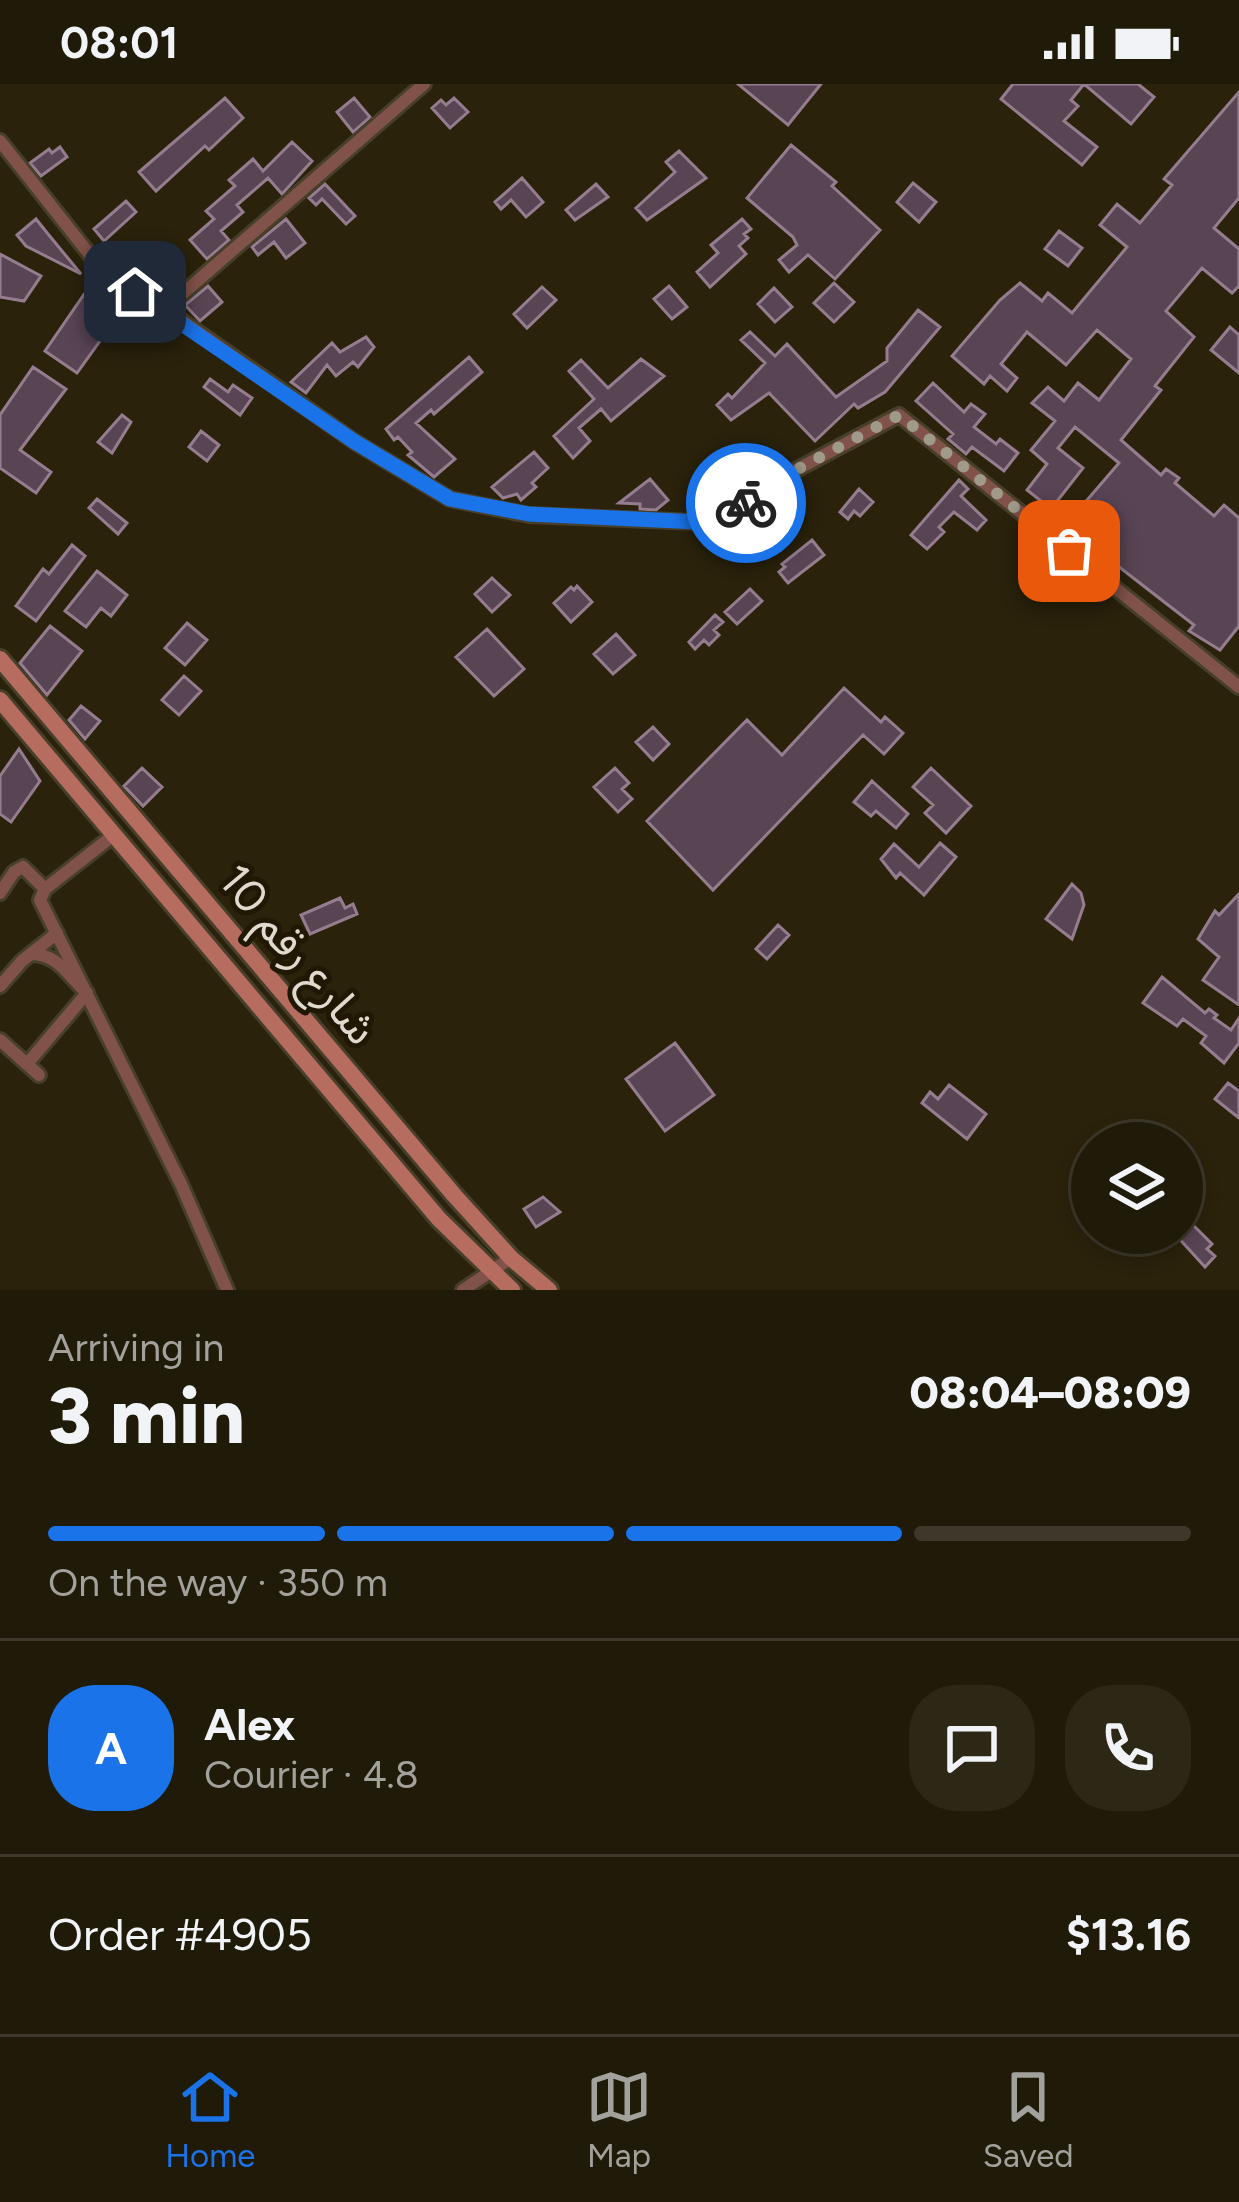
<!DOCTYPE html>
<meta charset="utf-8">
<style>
:root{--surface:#201a08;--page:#2d2716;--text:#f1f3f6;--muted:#a2a19c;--line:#3d3829;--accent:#1a73e8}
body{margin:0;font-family:Figtree,"Noto Sans Arabic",sans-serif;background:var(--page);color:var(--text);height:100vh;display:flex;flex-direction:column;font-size:45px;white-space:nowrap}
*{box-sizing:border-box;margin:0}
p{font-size:39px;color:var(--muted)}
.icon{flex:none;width:66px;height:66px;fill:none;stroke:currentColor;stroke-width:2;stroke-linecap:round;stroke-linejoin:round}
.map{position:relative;height:1206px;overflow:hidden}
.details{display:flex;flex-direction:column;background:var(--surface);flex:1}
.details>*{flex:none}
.tools{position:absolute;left:1071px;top:1038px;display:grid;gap:24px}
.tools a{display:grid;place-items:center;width:132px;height:132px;border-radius:50%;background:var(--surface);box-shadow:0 6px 18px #0003,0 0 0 3px var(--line);font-size:60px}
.pin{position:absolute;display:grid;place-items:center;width:102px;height:102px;color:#fff;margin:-51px;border-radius:24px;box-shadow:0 6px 18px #0006}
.courier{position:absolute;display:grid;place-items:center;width:120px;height:120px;margin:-60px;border:9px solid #1a73e8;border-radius:50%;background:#fff;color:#222;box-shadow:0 3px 15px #0007}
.overview em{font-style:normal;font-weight:800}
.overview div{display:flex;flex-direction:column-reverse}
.overview{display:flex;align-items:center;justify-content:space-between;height:204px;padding:0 48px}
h1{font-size:78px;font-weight:800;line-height:90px}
.bar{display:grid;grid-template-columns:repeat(4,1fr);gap:18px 12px;align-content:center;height:144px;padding:0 48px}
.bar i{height:15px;border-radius:9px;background:var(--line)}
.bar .selected{background:var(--accent)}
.bar p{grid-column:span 4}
.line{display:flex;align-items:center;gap:30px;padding:0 48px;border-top:3px solid var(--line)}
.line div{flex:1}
.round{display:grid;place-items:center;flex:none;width:126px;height:126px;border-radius:48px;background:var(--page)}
.status{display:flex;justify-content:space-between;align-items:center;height:84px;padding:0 60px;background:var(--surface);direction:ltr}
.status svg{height:33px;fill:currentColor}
.menu{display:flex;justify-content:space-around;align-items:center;height:168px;border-top:3px solid var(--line);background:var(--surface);font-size:33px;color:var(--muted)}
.menu a{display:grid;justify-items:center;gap:6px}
.menu .selected{color:var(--accent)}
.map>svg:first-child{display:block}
</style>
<div class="status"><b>08:01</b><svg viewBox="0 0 49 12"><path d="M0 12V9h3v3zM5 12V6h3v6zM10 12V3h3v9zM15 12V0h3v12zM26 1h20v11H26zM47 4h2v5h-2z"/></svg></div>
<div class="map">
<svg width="1239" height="1206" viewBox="0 0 1239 1206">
<rect width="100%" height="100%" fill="#2a220b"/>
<path fill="#594454" stroke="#957d8f" stroke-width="3" d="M738,0H821L788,41Z
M1013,0H1084L1071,16L1078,22L1064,37L1097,63L1082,81L1001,15Z
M1084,0H1138L1154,13L1131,40Z
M1239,8V114L1214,144L1239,165V202L1232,209L1202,184L1166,227L1194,253L1155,302L1161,306L1121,356L1161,391L1166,385L1179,394L1175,399L1214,432L1224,421L1239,434V542L1220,566L1189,547L1194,541L1123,486L1069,437L1119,379L1075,343L1058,364L1083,384L1051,425L1027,406L1047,380L1031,366L1055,337L1032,319L1048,303L1064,317L1078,299L1099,316L1131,275L1097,246L1066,281L1027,248L1001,280L1017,294L1007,307L990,292L984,300L952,272L1000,216L1020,199L1042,217L1048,209L1072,229L1127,163L1100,141L1117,120L1140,139L1172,101L1164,95Z
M225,14L243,34L209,66L205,62L156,107L139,88Z
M354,14L370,33L353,48L337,28Z
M454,14L468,28L450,44L432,24L441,16L446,21Z
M292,58L312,77L282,110L268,94L237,121L243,128L221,147L229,156L207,175L190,156L214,135L206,127L235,102L229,96L253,75L263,87Z
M791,61L836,98L832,102L880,146L835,195L808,171L789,188L779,176L797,161L793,153L747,114Z
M60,63L67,73L41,92L30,79L49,65L52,69Z
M679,67L706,94L647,136L636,124L675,88L666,78Z
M522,94L543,118L526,133L511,116L501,125L495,118Z
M913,99L936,118L919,138L897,118Z
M325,100L355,132L346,140L322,115L316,121L309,114Z
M596,100L608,113L575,136L566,126Z
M126,117L136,128L104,157L94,145Z
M36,135L48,150L81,190L26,162L17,151Z
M286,135L305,159L286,174L274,158L258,171L252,163Z
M742,135L751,145L744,150L748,154L739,162L746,170L710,203L697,188L718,169L711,161Z
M1059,147L1082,164L1068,182L1045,165Z
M0,170L41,192L24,217L0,213Z
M834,199L854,218L834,238L814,219Z
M208,202L222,218L200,237L185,221Z
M669,202L687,223L672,235L654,215Z
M542,203L556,216L527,244L514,230Z
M774,204L792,223L775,238L758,220Z
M87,206L120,229L77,289L45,267Z
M918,226L940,243L885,308L858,324L854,320L815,357L769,309L731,336L717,321L728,310L732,314L765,279L741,256L750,248L775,272L787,260L836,313L887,277V264Z
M1230,243L1239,251V289L1211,266Z
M366,253L374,263L358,283L353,278L336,292L327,281L306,309L291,298L332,259L340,268Z
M469,273L482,288L434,330L431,326L416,339L455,375L434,393L408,371L412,368L398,353L394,356L386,345Z
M641,275L664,292L611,337L601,325L579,344L590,357L573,374L554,352L594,315L569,287L581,276L608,304Z
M33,283L66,305L20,366L51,388L36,409L0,384V331Z
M210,295L228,308L233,301L252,314L240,331L204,303Z
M933,299L964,328L971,320L985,330L974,343L996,360L1000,355L1018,369L1004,387L972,363L966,370L948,355L953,350L916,317Z
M122,331L131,338L112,369L98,358Z
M201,347L219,361L207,377L189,363Z
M534,368L548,384L532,399L536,403L521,416L517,410L503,414L492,403Z
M650,395L668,416L656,426L640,425V420L619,419Z
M959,396L968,405L961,412L986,436L977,446L954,428L939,443L944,448L927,465L911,451Z
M859,405L873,418L860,432L854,427L848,435L840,428Z
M97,415L127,439L118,450L89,424Z
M812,456L824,471L788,499L779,488L785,483L782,480Z
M72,461L85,472L36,537L16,522L43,485L49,490Z
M97,487L127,511L111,532L101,524L86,543L65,527Z
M492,494L510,511L492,528L475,510Z
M577,502L592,518L571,538L554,519L571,503L574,506Z
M750,505L762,517L737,540L725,528Z
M715,531L723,538L714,546L719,551L709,561L704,556L695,565L689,558Z
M187,539L207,556L185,581L165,564Z
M50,542L82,567L47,611L20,579Z
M487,545L524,585L494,612L456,573Z
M616,550L635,571L613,590L594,570Z
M184,592L201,607L179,631L162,616Z
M844,604L881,638L885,633L903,649L884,670L863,651L713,806L647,737L747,636L782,671Z
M81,622L100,637L85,655L69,636Z
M653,643L669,660L653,676L636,658Z
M19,665L40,697L11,738L0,730V692Z
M142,684L162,703L143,722L124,702Z
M615,684L629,699L622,705L632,715L618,728L594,703Z
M931,684L971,722L946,749L925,729L933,721L913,703Z
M872,697L908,730L896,744L876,727L871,732L854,718Z
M940,759L956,773L924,811L900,789L896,794L881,775L894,760L919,783Z
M1072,800L1081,809L1084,821L1072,855L1046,835Z
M1239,810V921L1203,896L1219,873L1198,855L1215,827L1219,831Z
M340,814L345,824L353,820L357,830L310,850L301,831Z
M778,841L789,851L767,875L756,865Z
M1162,893L1205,929L1209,925L1217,931L1214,934L1231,946L1239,934V959L1224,979L1201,959L1206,952L1183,935L1177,942L1143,919Z
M675,959L714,1011L665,1047L626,995Z
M1228,999L1239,1007V1034L1215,1015Z
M949,1001L986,1030L967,1055L922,1019L930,1008L938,1015Z
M543,1113L560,1128L536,1143L524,1125Z
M1182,1130L1212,1160L1207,1165L1215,1172L1205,1183L1174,1149H1182Z"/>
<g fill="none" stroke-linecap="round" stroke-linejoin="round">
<defs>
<path id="street" d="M0,57L105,190L165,225L355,358L450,415L529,431L720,439L779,395L899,331L1239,603
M165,225L424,0
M115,750L45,805L40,816L181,1100L227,1206
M0,809L14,788L23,783L45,805
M0,902L22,877L57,849
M0,956L39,991
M27,980L87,909C69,893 58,870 32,870
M463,1206L511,1174"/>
<path id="secondary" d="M0,575L454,1111L511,1174L549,1206
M0,616L439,1135L512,1206"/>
</defs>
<use href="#street" stroke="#473f2a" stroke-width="18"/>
<use href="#secondary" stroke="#473f2a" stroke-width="22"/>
<use href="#street" stroke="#81524a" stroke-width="12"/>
<use href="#secondary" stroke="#b66c5f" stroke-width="16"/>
</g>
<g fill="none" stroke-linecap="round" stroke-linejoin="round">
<path stroke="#a09a89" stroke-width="12" stroke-dasharray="0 21.6" d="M746,419L779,395L899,331L1069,467"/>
<path stroke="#1a73e8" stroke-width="15" d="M135,208L355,358L450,415L529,430L720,439L746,419"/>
</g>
<g text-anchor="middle" stroke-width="10" stroke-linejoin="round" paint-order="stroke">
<g font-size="45" fill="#dfdacd" stroke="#201803">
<text transform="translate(299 870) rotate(50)" y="16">شارع رقم 10</text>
</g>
</g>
</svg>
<div class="tools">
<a><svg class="icon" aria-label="layers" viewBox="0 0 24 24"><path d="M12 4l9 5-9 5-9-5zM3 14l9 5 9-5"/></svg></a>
</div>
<div class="pin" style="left:1069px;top:467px;background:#ea580c"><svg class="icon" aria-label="bag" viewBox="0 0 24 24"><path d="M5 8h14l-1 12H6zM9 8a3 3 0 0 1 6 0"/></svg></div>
<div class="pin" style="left:135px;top:208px;background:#1f2937"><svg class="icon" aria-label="home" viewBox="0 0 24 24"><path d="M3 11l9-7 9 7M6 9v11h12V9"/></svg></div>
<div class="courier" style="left:746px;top:419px"><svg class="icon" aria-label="bike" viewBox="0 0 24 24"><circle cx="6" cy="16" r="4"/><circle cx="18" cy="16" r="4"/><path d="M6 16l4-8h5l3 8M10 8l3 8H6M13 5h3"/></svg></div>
</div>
<section class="details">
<div class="overview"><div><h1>3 min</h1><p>Arriving in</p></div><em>08:04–08:09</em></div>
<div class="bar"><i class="selected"></i><i class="selected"></i><i class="selected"></i><i></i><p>On the way · 350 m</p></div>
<div class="line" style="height:216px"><b class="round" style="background:var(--accent);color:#fff">A</b><div><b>Alex</b><p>Courier · 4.8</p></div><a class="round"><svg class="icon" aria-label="chat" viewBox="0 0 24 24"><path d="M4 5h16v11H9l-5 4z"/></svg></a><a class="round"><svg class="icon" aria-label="phone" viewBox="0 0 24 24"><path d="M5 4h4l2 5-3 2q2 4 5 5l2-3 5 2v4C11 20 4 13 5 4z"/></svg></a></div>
<div class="line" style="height:156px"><div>Order #4905</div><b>$13.16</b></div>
</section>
<nav class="menu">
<a class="selected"><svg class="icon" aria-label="home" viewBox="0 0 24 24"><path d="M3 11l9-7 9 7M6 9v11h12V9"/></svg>Home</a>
<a><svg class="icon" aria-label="map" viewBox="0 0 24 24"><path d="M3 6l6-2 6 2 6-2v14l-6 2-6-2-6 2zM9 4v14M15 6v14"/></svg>Map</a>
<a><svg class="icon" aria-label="saved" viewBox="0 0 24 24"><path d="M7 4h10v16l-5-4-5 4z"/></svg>Saved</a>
</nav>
